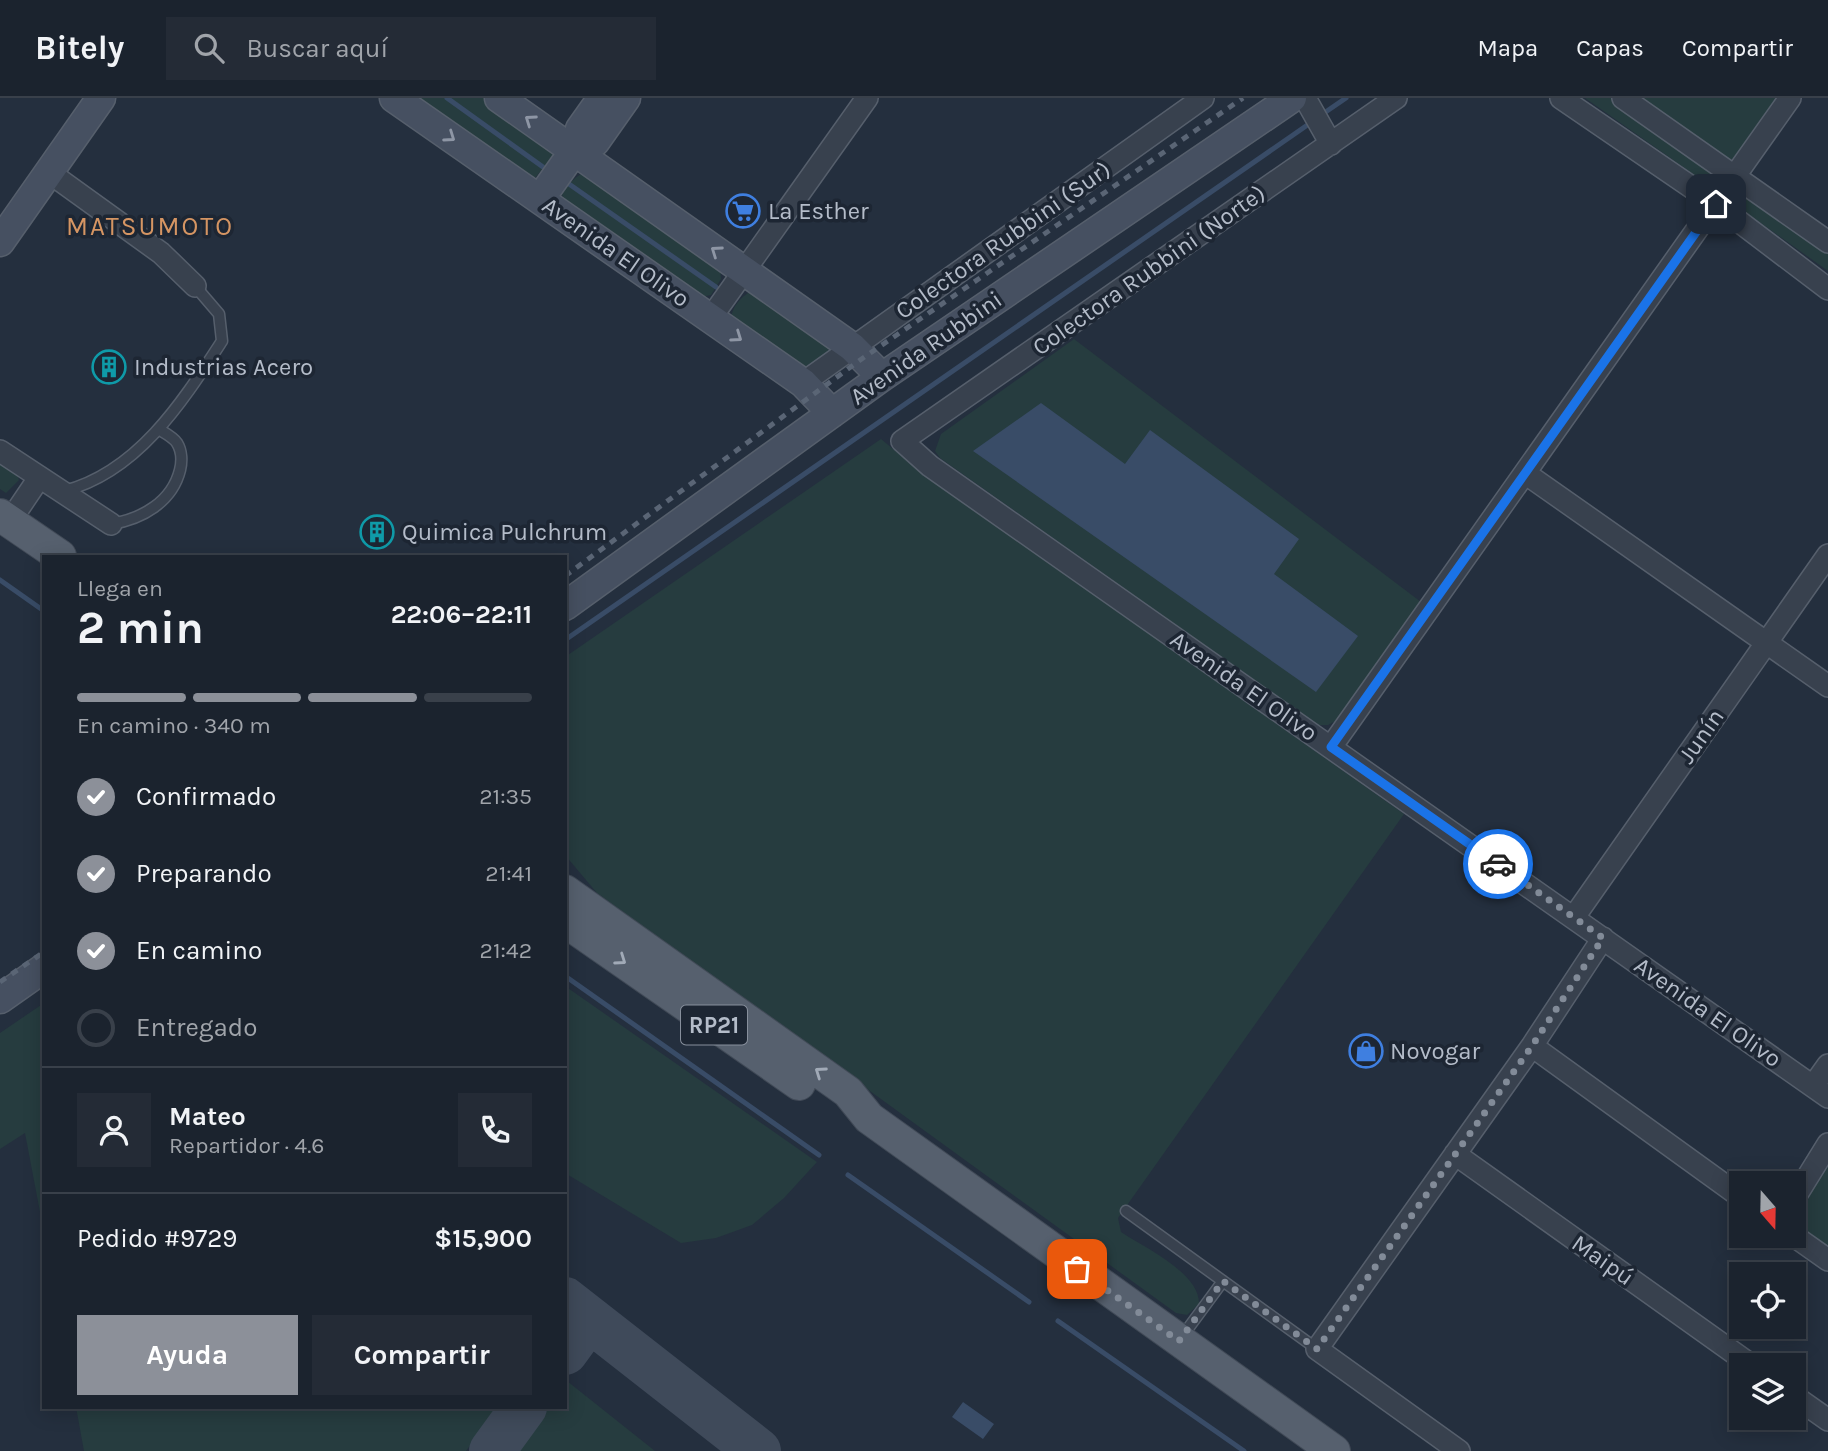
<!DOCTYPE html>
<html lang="es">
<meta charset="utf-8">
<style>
:root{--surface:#1b232e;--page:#242b36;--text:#f1f3f6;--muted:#a0a4aa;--line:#39404a;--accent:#8c9099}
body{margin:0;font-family:Karla,sans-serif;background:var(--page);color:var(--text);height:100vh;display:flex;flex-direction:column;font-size:26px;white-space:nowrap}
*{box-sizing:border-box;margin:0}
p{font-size:23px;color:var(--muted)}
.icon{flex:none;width:38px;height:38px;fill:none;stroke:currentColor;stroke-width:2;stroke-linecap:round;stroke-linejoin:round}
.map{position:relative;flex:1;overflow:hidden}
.details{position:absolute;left:42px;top:457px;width:525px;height:854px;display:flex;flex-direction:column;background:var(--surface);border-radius:0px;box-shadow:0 4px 18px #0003,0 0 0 2px var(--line)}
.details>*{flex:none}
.needle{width:46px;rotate:160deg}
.fabs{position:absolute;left:1729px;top:1073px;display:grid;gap:14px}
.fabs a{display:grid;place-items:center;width:77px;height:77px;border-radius:0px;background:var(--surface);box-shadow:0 4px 18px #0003,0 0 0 2px var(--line);font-size:35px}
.pin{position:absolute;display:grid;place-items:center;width:60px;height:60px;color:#fff;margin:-30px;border-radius:14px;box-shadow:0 4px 10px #0006}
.courier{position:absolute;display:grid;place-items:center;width:70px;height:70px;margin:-35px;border:5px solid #1a73e8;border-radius:50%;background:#fff;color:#222;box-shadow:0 2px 9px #0007}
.headline em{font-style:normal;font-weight:700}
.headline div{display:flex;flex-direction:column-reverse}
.headline{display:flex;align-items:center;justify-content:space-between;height:119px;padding:0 35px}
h1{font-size:46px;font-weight:700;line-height:52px}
.bar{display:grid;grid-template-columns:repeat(4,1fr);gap:10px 7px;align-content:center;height:84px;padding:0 35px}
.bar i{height:9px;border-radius:5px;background:var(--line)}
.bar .on{background:var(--accent)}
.bar p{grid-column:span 4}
.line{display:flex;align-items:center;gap:18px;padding:0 35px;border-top:2px solid var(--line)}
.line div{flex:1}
.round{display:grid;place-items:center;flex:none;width:74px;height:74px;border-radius:0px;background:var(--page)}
ol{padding:0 35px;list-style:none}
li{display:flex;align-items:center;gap:21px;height:77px}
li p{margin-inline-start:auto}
li .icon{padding:7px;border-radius:50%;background:var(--accent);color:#fff;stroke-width:4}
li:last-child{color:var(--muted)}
li i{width:38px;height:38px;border:4px solid var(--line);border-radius:50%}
.primary-button{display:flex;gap:14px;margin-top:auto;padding:14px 35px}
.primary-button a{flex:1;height:80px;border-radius:0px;background:var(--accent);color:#fff;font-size:28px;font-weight:700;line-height:80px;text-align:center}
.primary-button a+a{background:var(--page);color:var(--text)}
header{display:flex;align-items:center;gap:42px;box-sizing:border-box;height:98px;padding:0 35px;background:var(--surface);border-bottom:2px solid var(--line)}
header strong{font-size:33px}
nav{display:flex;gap:38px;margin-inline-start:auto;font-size:24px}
.search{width:490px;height:63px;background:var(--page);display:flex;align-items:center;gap:18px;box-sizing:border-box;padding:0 24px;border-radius:0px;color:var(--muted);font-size:26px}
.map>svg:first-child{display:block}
</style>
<header>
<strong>Bitely</strong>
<div class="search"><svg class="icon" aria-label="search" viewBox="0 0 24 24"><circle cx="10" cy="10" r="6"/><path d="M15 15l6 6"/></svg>Buscar aquí</div>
<nav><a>Mapa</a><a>Capas</a><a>Compartir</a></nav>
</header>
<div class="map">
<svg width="1828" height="1353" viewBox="0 0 1828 1353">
<rect width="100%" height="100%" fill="#242f3e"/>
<path fill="#263c3f" d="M413,0H486L553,49V58L534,81Z
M1585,0H1613L1723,77L1713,90Z
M1632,0H1779L1737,59L1730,62Z
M588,73L720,169L721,181L711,197L697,200L565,110L562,96C570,84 575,78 588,73Z
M1740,89L1828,154V173L1730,103Z
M754,192L829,249L827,255L800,272L731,223C731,209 742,197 754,192Z
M1074,241L1421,504L1339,621L1328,627H1318L940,360L935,353L941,336Z
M881,341L922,375L1404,716L1118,1120L1121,1134C1145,1150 1200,1175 1199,1206L1187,1217L1176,1215L597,795L565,757V559Z
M0,359L16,374L19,382L6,395L0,391Z
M565,888L817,1064L784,1100L752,1127L716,1140L681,1145L565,1075Z
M44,905V1135L25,1035L0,1051V935Z
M1828,1062V1154C1820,1149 1807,1142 1803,1133C1796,1119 1820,1076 1828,1062Z
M567,1283L655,1353H516L548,1309H565Z
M76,1309H498L466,1353H84Z"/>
<path fill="#394c67" d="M1041,305L1125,366L1150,332L1299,441L1274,476L1358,538L1316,594L973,353Z
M963,1304L994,1326L983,1341L952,1319Z"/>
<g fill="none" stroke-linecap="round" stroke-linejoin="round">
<path stroke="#394c67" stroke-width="5" d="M447,0L543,69
M1327,13L1346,0
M569,86L716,189
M0,482L44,513
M565,542L1306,28
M565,878L819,1057
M848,1077L1029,1204
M1058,1223L1244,1353"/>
<path stroke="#3f4a5a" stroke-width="46" d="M565,1202L758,1353
M565,1254L589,1221
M492,1353L524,1309"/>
<defs>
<path id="lane" d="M64,393C138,374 183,303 222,243L219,216L195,188
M111,426C142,421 172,404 180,372C182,364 182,353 177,345C174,340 165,335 160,332
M1126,1113L1317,1251
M1181,1240L1223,1183"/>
<path id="street" d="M1305,0L1331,46
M1396,0L902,343L930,368L1828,999
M1561,0L1716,106L1828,191
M1623,0L1828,144
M50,75L161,155L195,188
M710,221L867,0
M803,285L1203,0
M0,353L111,426
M1525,375L1828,588
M10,423L39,380
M1331,649L1790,0
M1574,819L1828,457
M1532,948L1741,1099
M1813,988L1828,967
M1455,1056L1751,1267
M1794,1101L1828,1046
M1794,1138L1828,1162
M1794,1298L1828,1322
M1459,1353L1317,1251L1532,948L1603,840"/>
<path id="secondary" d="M394,0L803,285L832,315
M499,0L852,249L882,279
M574,53L595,44L626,0
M540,101L574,53L580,31L602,0
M0,144L101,0
M565,508L882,279L1292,0
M0,901L44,870"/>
<path id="primary" d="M0,417L60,458
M565,793L848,994L869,1020L1334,1353
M565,823L799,986"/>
</defs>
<use href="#lane" stroke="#565f6c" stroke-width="13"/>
<use href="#street" stroke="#565f6c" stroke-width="24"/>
<use href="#secondary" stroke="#565f6c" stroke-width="31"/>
<use href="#primary" stroke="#414a57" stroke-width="34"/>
<use href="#lane" stroke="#38414e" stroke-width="10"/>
<use href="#street" stroke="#38414e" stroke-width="21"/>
<use href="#secondary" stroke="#465061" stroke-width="28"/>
<use href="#primary" stroke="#56606e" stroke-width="32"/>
<path stroke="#5a6575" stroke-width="5" stroke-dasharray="7 7" stroke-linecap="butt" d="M565,478L863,260L1243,0
M0,884L44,854"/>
</g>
<defs><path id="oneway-chevron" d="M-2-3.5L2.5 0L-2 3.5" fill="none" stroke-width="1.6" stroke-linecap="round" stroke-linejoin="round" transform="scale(1.75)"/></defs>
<g stroke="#8e96a5">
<use href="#oneway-chevron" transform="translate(530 22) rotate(-145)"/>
<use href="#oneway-chevron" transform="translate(450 39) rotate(35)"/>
<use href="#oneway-chevron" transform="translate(716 153) rotate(-145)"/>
<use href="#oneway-chevron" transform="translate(737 239) rotate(35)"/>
</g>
<g stroke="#a1aab7">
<use href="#oneway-chevron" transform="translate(621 862) rotate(35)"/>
<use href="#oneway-chevron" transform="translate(820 974) rotate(-145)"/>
</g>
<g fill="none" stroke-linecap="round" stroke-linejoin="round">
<path stroke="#828b98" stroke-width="7" stroke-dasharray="0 12.6" d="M1077,1171L1179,1243L1223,1183L1317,1251L1532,948L1603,840L1498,766"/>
<path stroke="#1a73e8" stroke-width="9" d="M1498,766L1331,649L1716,106"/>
</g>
<defs>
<symbol id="supermarket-ring" viewBox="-11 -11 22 22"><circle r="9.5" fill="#1d2633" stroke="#3f7fe0" stroke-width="1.5"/><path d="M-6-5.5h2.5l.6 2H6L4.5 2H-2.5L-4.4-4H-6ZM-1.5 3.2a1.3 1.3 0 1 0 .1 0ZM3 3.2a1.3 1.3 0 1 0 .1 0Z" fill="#3f7fe0"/></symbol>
<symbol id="building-ring" viewBox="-11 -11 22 22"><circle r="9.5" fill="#1d2633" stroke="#0f9aa8" stroke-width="1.5"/><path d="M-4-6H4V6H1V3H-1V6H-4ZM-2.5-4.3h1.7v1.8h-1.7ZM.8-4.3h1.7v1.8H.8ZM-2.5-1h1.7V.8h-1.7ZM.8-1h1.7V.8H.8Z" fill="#0f9aa8"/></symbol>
<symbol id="shop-ring" viewBox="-11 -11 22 22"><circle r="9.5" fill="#1d2633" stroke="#3f7fe0" stroke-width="1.5"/><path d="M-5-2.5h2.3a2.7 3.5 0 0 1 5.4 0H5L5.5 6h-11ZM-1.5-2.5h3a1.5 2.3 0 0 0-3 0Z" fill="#3f7fe0"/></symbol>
</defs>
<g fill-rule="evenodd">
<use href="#supermarket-ring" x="724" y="94" width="38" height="38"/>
<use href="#building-ring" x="90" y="250" width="38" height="38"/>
<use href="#building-ring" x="358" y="415" width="38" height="38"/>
<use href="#shop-ring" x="1347" y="934" width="38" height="38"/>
</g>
<g text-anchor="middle" stroke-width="7" stroke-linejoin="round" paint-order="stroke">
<rect fill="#1d2633" stroke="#878f9c" stroke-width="2" x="681" y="907.5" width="66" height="39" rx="5"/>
<g font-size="23" font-weight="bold" fill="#b4bcc9">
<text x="714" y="935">RP21</text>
</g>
<g font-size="24" fill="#b4bcc9" stroke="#1d2633" text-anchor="start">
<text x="768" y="121">La Esther</text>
<text x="134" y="277">Industrias Acero</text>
<text x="402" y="442">Quimica Pulchrum</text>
<text x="1390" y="961">Novogar</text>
</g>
<g font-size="24" fill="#b4bcc9" stroke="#1d2633">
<text transform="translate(1003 142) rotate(-35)" y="8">Colectora Rubbini (Sur)</text>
<text transform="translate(616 154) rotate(35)" y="8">Avenida El Olivo</text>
<text transform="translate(1149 172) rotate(-35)" y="8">Colectora Rubbini (Norte)</text>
<text transform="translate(926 250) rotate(-35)" y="8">Avenida Rubbini</text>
<text transform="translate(1244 588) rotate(35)" y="8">Avenida El Olivo</text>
<text transform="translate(1701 638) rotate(-55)" y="8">Junín</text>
<text transform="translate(1708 914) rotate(35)" y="8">Avenida El Olivo</text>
<text transform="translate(1603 1162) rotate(35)" y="8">Maipú</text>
</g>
<g font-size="26" letter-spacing="2" fill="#d59563" stroke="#1d2633">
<text x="150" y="137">MATSUMOTO</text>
</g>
</g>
</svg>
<div class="fabs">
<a><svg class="needle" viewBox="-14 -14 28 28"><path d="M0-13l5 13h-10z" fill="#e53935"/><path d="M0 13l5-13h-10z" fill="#a0a4aa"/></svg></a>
<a><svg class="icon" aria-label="locate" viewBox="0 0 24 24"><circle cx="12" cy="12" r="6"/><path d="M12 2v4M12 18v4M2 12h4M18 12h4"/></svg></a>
<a><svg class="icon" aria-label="layers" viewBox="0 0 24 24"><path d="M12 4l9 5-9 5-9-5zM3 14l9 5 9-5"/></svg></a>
</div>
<div class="pin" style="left:1077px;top:1171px;background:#ea580c"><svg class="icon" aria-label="bag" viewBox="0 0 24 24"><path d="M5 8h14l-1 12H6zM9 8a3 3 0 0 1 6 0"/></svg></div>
<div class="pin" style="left:1716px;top:106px;background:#1f2937"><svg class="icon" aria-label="home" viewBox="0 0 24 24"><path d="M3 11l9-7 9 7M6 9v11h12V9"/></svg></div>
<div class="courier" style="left:1498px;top:766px"><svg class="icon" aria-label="car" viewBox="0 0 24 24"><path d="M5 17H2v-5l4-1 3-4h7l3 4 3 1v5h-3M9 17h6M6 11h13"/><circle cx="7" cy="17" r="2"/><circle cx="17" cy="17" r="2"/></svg></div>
<section class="details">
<div class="headline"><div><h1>2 min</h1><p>Llega en</p></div><em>22:06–22:11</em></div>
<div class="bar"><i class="on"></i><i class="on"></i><i class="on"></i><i></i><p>En camino · 340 m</p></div>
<ol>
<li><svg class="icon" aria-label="check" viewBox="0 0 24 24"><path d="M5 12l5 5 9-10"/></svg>Confirmado<p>21:35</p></li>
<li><svg class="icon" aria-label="check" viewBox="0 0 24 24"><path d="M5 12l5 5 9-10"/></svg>Preparando<p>21:41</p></li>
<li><svg class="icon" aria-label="check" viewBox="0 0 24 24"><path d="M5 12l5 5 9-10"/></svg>En camino<p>21:42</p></li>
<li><i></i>Entregado</li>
</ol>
<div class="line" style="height:126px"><a class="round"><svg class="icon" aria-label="person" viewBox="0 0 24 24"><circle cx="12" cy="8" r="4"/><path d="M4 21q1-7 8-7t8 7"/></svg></a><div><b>Mateo</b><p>Repartidor · 4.6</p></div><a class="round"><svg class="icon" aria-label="phone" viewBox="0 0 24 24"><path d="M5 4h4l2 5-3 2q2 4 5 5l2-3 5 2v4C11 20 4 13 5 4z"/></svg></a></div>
<div class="line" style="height:91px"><div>Pedido #9729</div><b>$15,900</b></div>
<div class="primary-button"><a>Ayuda</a><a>Compartir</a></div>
</section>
</div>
